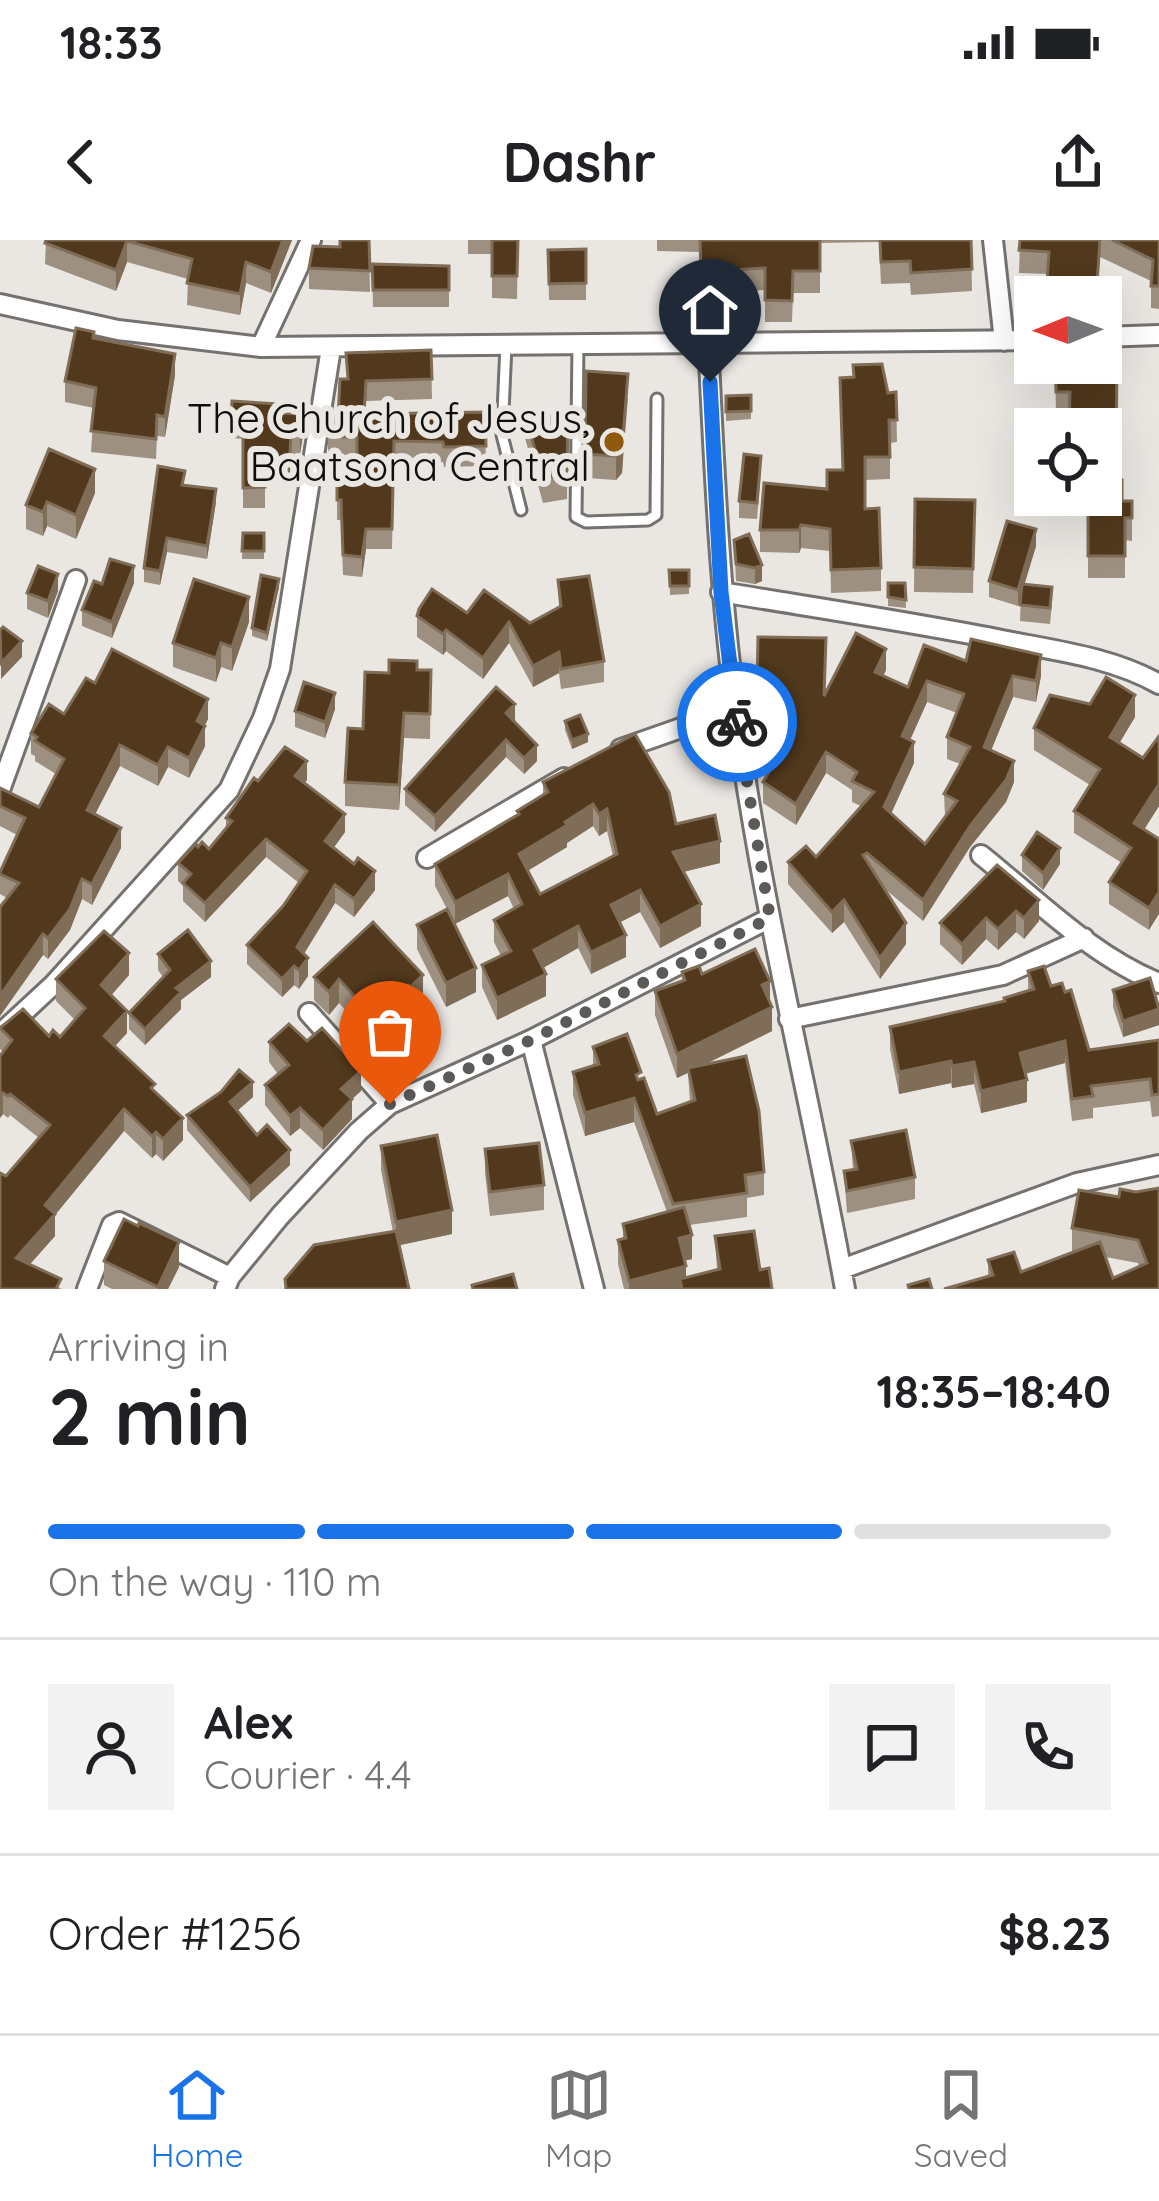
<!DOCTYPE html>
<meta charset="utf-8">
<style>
:root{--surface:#fff;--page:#f2f2f2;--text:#202124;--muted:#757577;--line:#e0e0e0;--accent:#1a73e8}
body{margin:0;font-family:Quicksand,sans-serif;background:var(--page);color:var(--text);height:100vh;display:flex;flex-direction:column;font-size:45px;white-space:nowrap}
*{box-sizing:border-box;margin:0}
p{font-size:39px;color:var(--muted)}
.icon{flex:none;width:66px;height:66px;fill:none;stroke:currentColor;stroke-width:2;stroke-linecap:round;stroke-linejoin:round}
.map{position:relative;height:1049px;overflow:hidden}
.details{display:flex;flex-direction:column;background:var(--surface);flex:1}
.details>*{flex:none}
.needle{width:78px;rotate:269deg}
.tools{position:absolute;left:1014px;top:36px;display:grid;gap:24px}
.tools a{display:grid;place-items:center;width:108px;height:108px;border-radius:0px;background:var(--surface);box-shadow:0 12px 48px #0002;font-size:60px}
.pin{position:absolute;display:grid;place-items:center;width:102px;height:102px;color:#fff;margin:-123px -51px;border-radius:50% 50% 50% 0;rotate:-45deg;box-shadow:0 0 12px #0007}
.pin .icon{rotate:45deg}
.courier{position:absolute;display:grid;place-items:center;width:120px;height:120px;margin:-60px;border:9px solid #1a73e8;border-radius:50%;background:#fff;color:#222;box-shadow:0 3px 15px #0007}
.overview em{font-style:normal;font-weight:700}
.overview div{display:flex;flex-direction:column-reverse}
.overview{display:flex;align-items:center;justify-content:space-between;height:204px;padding:0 48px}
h1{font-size:78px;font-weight:700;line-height:90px}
.bar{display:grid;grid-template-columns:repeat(4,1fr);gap:18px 12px;align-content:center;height:144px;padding:0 48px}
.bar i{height:15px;border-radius:9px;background:var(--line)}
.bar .selected{background:var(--accent)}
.bar p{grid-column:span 4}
.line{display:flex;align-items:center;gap:30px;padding:0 48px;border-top:3px solid var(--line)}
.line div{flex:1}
.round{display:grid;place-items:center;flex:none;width:126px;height:126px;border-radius:0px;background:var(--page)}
.status{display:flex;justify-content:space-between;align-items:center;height:84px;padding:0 60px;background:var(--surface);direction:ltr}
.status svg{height:33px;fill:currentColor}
header{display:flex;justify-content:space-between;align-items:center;height:156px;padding:0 48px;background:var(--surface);font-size:54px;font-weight:700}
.tab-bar{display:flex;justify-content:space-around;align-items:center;height:168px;border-top:3px solid var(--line);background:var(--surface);font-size:33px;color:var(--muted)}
.tab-bar a{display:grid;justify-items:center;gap:6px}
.tab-bar .selected{color:var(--accent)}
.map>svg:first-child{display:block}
</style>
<div class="status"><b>18:33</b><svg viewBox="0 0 49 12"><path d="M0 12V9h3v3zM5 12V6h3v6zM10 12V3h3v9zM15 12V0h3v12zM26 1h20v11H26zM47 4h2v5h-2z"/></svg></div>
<header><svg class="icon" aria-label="back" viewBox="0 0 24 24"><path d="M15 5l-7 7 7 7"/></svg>Dashr<svg class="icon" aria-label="share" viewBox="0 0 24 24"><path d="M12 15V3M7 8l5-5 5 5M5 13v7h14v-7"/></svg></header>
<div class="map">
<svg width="1159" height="1049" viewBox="0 0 1159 1049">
<rect width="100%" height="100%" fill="#eae7e3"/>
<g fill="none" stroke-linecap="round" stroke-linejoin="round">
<defs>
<path id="lane" d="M578,103L576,277L586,282L648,280L656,275L657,159
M506,105L502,195L521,270"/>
<path id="street" d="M993,0L1004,101
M0,64L118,90L261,107L1035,100
M1101,97L1159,95
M708,100C714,222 719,344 735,465C760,662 810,854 845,1049
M261,107L311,0
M721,352C817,368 912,382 1007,401C1058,411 1113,418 1159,444
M621,509L735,469
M0,550L76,340
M981,615C1036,659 1093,717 1159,743
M427,618L564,538
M309,773L390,864
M789,779L1003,735L1084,698
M0,794L54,744L229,550L263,478L280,429L331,108
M531,800L594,1049
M842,1029L1077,943L1159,925
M87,1049L112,985L119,982L230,1037
M225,1049L230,1037L280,976L359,891L390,864L531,800L770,678"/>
</defs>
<use href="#lane" stroke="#74716e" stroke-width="15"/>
<use href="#street" stroke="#74716e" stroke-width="24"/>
<use href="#lane" stroke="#fff" stroke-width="9"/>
<use href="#street" stroke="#fff" stroke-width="18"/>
</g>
<path fill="#9e9080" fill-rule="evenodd" d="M46,0H292L271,53L246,43L240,75L187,65L188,39L127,22L116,51L45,24Z
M369,0L370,52L309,49V28L339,7Z
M468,0H518L517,59L492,58V14H468Z
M657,0H971L972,51L911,55L910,43L881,44L879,2L820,3V53H793L792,82H765V50L701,54L700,12L657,11Z
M1020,0H1159V69L1151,68V41L1100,17L1097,57H1047L1048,34L1019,33Z
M586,9V60H549L548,10Z
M372,24L449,26V67H373Z
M94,98L175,135L165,197L157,196L156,219L91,212L94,168L65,162V141Z
M431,110L432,159L366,161L365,174L485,172L486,226L444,227L443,222L394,221L392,309H366L362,337L343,335L341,280H337V239L357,238V217H328V197L338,179L347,139L346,113Z
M1101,110H1117L1116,240H1122V261H1132V301L1125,300V338H1088V255H1101V189H1069V174L1056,175L1055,123H1101Z
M896,152L897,202L890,203V239L865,240V269L881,328V351L831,353L830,311L801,308L799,313L760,312V290L827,249L842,230L888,153Z
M751,155V179L726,181V156Z
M628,158L622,233L616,240L585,238V214Z
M232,161L278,173L303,195L300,214H291L290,234L283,240H265V268H243V199L231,198Z
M525,174L568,177L567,259L543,263L525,198Z
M761,232L757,279L739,278V261Z
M185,245L216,262L207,319L167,312L160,345L144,342V328Z
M95,253L76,299L47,286L43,296L26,289V265Z
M915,259L975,260L973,353L914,352Z
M243,293H264V319H242Z
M749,294L762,341L755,344L736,341L734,300Z
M1036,306L1024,344L1052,364L1050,384L1020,381L1021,355L1018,366L989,357V341Z
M669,330H689V354L670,355Z
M558,340L604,421V442L561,449L559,433L533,447L509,403L483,439L446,411L443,415L417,397V376L530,383L559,367Z
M134,343L112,398L82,386V370L102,344Z
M888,343H905L906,368L888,366Z
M279,347L267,401L252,396V388Z
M58,351L48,378L27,369V353Z
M249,382L232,431L221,427L216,442L173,427V403Z
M758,397L825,455L886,430L883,436L908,447L966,421L1041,436L1036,462L1013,457L991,510L1014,542L1006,562L970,607L923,681L885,649L906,704L880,739L844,682L832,693L788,644V622L816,617L861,566L852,562V550L826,533L796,585L763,563V542L775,523L758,517V495L768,466H757ZM927,462L957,473L947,497V519L960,524L944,554L945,577L925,604L891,574L914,523L910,500Z
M417,430H431L430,499L404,498L399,570L345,566V542L363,489L389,433Z
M95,443L208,479L205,485V506L189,538L168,527L158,546L120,526L95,574L121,608L92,665L82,659L70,690L48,719L43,715L0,776V667L7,658L0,654V632L17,595L0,586V566L39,567L56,534L35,521V516L31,514V493L64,474Z
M335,469L325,498L295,487V471Z
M1135,477L1119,503L1143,518L1159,496V566L1144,590L1159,599L1149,690L1109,664V642L1122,623L1074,593V571L1090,545L1034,510V488Z
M515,480L537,521L524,534L506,517L435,592L405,565V549Z
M565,481L588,502L572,509L565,490Z
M307,540L304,543L345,592L333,608L375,650L354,677L335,663L304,714L308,736L299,749L294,745L282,757L247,724V705L283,666L299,643L266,617L205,682L183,661V646L178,641V623L198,607L209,609L226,588V578L258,541Z
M543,542L676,584L720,623L684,632L701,686L660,708L640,672L620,682L626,717L591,734L578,708L543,728L546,756L497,780L482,747V725L501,716L494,702V680L514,669L508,656L455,684L435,646V624L517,576V571L543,555ZM593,586L599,596L607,591L613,616L540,654L527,631L567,607V603Z
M1022,615L1060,624L1043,650L1022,631Z
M997,625L1039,681L1024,699L1016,692L998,710L986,699L962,725L940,704V683Z
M373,682L423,758L410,770L408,768L373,800L339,763L329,775L314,760V737Z
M417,685L476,752L446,767L417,709Z
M158,714L211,737L181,760V769L145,805L129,789V773L163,737L158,730Z
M1028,731L1051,746L1065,752L1089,810L1159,800V876L1152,877L1150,861L1093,868V878L1072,881L1065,823L1025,834L1027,862L981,873L974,844L952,848L951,843L899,854L890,809V787L1004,761L1028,751Z
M682,732L702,734L770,762L772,791L704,825L764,932V955L747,958V977L689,985L692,1019L684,1021L686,1038L717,1030L715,996L760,1030L772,1049H624L618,1024V1000L623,999V984L667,972L634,882L585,896L573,855V832L593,826V807L641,839L657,874L690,862L688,833L677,838L655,775V751L682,741Z
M129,735L111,755L127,793L115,806L155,852L183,900L163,921L156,914L152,918L124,891L55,975V996L30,1024L61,1049H0L6,936L39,898L10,875L8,878L3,874L0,878L3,812L0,809V788L60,797L75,780L56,761V739Z
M1113,750L1159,764V785L1123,797L1113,767Z
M269,802L361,851L352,859V879L323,910L300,888L290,896L265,865V845L278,834L269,822Z
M253,857L237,871L257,895L290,925L250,962L187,890V875Z
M851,901L915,937V959L847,973L844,931L853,930Z
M381,906L452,994L399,1005L409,1049H285V1039L393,992L381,930Z
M485,909L544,945V970L490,976L485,933Z
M1136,952L1159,1049L988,1036V1020L1021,1032L1075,1011H1072V988L1119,957ZM1105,1017L1138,1023L1139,1027L1113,1038Z
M104,1021L179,1027L168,1049H112L104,1045Z"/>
<path fill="#806d58" d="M283,0H292L271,53V32Z
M127,1V22L116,51V30Z
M246,22V43L240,75V54Z
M175,114V135L165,197V177Z
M628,134L622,233L616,240V216Z
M303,174V195L300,214V194Z
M291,193L290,234L283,240V220Z
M95,229V253L76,299V275Z
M216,249V262L207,319V306Z
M47,262V286L43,296V272Z
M801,285V308L799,313V290Z
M366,289V309L362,337V317Z
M1036,289V306L1018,366V350Z
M167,298V312L160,345V331Z
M762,325V341L755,344V328Z
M134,326V343L112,398V382Z
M58,334V351L48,378V361Z
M279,339V347L267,401V393Z
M249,357V382L232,431V407Z
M509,382V403L483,439V418Z
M446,390V411L443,415V394Z
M22,401V417L1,439V423Z
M221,403V427L216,442V418Z
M886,409V430L875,453V432Z
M559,412V433L533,447V426Z
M1041,415V436L1036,462V441Z
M1013,436V457L984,528V507Z
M927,441V462L902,518V496Z
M335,453V469L325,498V482Z
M1135,455V477L1110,519V497Z
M208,459V479L197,501V481Z
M515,464V480L506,490V473Z
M404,473V498L399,570V545Z
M205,486V506L189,538V518Z
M588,494V502L572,509V500Z
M506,500V517L435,592V576Z
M914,502V523L884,589V567Z
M120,505V526L87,590V570Z
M537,505V521L524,534V518Z
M168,507V527L158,546V525Z
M826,512V533L796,585V564Z
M307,521V540L295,554V536Z
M1014,521V542L1006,562L970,607L923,681V660Z
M1159,544V566L1134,605V583Z
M593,564V586L567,603V607L519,636V614Z
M607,569V591L599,596V574Z
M345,574V592L325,620V601Z
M121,588V608L92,665V644Z
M266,599V617L205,682V663Z
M720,601V623L673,634V612Z
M1060,608V624L1043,650V633Z
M375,631V650L354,677V659Z
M508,634V656L455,684V662Z
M82,639V659L70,690L48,719V698Z
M335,645V663L297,725V707Z
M640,650V672L611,687V665Z
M1159,652V674L1149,690V668Z
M844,660V682L832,693V672Z
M1039,660V681L1024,699V678Z
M701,664V686L660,708V686Z
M1016,671V692L998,710V689Z
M986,678V699L962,725V704Z
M906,683V704L880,739V718Z
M578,686V708L534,733V710Z
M43,694V715L0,776V756Z
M626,695V717L591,734V712Z
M129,713V735L101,767V745Z
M308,718V736L299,749V730Z
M211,721V737L181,760V769L145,805V789L176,748Z
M294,726V745L282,757V739Z
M476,728V752L446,767V743Z
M546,734V756L497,780V758Z
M423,735V758L410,770V747Z
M339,739V763L329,775V752Z
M770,741V765L762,745Z
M408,745V768L373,800V777Z
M772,767V791L677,838V814Z
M1159,769V785L1123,797V781Z
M127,771V793L104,818V796Z
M1065,801V823L1020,835V813Z
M951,821V843L899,854V832Z
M974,822V844L952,848V826Z
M361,831V851L352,859V879L323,910V890L341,849Z
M1027,840V862L981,873V851Z
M253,842V857L230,877V862Z
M3,853V874L0,878V856Z
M634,858V882L585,896V873Z
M300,868V888L290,896V876Z
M124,869V891L55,975V996L16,1040V1018L45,965Z
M183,878V900L163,921V899Z
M156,892V914L152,918V896Z
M290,910V925L250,962V947Z
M452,970V994L396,1006V982Z
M692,995V1019L679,1022V998Z
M179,1002V1027L168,1049H158Z
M686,1026V1049L680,1039V1049H629V1041Z"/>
<path fill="#52391d" stroke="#806d58" stroke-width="3" fill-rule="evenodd" d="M46,0H283L271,32L246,22L240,54L187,43L192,19L127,1L116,30L45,3Z
M340,0H369L370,31L309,28L313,6L340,7Z
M492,0H518L517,36H492Z
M700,0H820V31H793L792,61L765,60V28L701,32Z
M880,0H971L972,29L911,33L910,21L881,22Z
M1020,0H1100L1097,44L1047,41L1049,12L1019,10Z
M1112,0H1159V46H1151L1153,20Z
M586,9V43L549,44L548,10Z
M372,24L449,26V50H373Z
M76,88L94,92L93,98L175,114L165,177L157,175L156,199L91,191L96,148L65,141Z
M431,110L432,139L366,141L364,174L485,172L486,206L444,207L443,202L394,201L392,289H366L362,317L343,315L341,260H337V239L357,238V197H328L330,179H338L340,139H348L346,113Z
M1101,110H1117L1116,240H1122V261H1132V278H1125V316H1088V255H1101V189H1069L1070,152H1056L1055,123H1101Z
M882,124L888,153L896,152L897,180H889L890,217H865V269L879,268L881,328L831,330L830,289L801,285L799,290H760L764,243L827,249V230H843L840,138L854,137L853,125Z
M586,131L628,134L622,209L616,216L585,214Z
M751,155V171L726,172V156Z
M232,161L278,164V173L303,174L300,194L291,193L290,213L283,220L265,219V247L243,248V178H231Z
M525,174L568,177L567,235L543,239Z
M49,209L95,229L76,275L47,262L43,272L26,265Z
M744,214L761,216L757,263L739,261Z
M158,226L185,231L182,245L216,249L207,306L167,298L160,331L144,328Z
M915,259L975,260L973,329L914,327Z
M1007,281L1036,289L1018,350L989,341Z
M243,293H264V311H242Z
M749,294L762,325L755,328L736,324L734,300Z
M110,319L134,326L112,382L82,370L94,341L102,344Z
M38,326L58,334L48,361L27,353Z
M669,330H689V346H670Z
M261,335L279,339L267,393L252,388Z
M589,336L604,421L561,429L559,412L533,426L509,382L483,418L446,390L443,394L417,376L419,369L432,349L467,373L484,350L530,383L561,366L558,340Z
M194,339L249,357L232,407L221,403L216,418L173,403Z
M888,343H905L906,360L888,357Z
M1022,344L1052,347L1050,368L1020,365Z
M3,387L22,401L1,423L0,390Z
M856,393L886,409L875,432L908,447L924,405L966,421L971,399L1041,415L1036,441L1013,436L984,507L1014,521L1006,540L970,586L923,660L867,613L863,615L906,683L880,718L844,660L832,672L788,622L806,606L816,617L874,552L852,541L857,532L826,512L796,564L763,542L785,505L758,495L776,445H757L758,397L826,398L824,456ZM927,441L964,454L947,497L970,507L944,554L957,561L925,604L884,567L914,502L902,496Z
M112,409L208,459L197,481L205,486L189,518L168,507L158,525L120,505L87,570L121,588L92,644L82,639L70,669L48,698L43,694L0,756V667L19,643L0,634V632L25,578L0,566V548L39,567L64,519L35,501L37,497L31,493L49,464L64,474L86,438L95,443Z
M389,420L417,421V430H431L430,474L404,473L399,545L345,542L348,488L363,489L365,432L389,433Z
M1106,437L1135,455L1110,497L1143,518L1159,496V544L1134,583L1159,599V652L1149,668L1109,642L1131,608L1074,571L1100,529L1034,488L1050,455L1090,464Z
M304,442L335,453L325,482L295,471Z
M496,447L515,464L506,473L537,505L524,518L506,500L435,576L405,549Z
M580,475L588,494L572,500L565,481Z
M635,494L669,552L676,584L715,575L720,601L673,612L701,664L660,686L640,650L611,665L626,695L591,712L578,686L534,710L546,734L497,758L482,725L511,711L494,680L522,664L508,634L455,662L435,624L519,574L517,571L548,552L543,542ZM593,564L599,574L607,569L617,614L540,654L519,614L567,585L565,582Z
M285,507L307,521L295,536L345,574L325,601L354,624L358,618L375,631L354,659L335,645L297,707L308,718L299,730L294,726L282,739L247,705L283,666L307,631L266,599L205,663L183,643L191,634L178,623L196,604L198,607L202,602L209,609L232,581L226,578L254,538L258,541Z
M1037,592L1060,608L1043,633L1022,615Z
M997,625L1039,660L1024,678L1016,671L998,689L986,678L962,704L940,683Z
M447,669L476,728L446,743L417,685Z
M373,682L423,735L410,747L408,745L373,777L339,739L329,752L314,737Z
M188,690L211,721L176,748L181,752L145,789L129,773L170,730L158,714Z
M104,691L129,713L101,745L127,771L104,796L155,844L151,848L183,878L163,899L156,892L152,896L124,869L45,965L55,974L16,1018L61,1039L56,1049H0V933L6,936L50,885L10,854L8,856L3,853L0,856V816L12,800L0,788L23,769L49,796L53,790L60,797L85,768L56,739Z
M755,709L770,741L762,745L772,767L677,814L655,751L685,740L682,732L699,726L702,734Z
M1044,726L1051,746L1062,743L1065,752L1071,750L1089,810L1159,800V854L1152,855L1150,839L1091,846L1093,856L1072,859L1065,801L1020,813L1027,840L981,851L974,822L952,826L951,821L899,832L890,787L1005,761L1004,758L1034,749L1028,731Z
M1150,738L1159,769L1123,781L1113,750Z
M289,784L307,801L322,788L361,831L341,849L352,859L323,890L300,868L290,876L265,845L289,825L269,802Z
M627,794L641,832L636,835L638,840L644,838L657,874L695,860L688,828L746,816L759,871L764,932L745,935L747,953L673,964L634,858L585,873L573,832L599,824L593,807Z
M239,830L253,842L230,862L257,895L267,885L290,910L250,947L187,875L221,852Z
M906,890L915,937L847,951L844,931L857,929L851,901Z
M437,895L452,970L396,982L381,906Z
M539,903L544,945L490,952L485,909Z
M1159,948V1049H944L993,1035L988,1020L1014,1012L1021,1032L1100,1002L1113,1038L1147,1023L1138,1000L1072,988L1079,950L1119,957L1120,949L1136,952Z
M684,967L692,995L679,998L686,1026L629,1041L618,1000L626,998L623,984Z
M124,979L138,986L139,983L179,1002L158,1047L104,1021Z
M396,991L409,1049H286L285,1039L314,1005Z
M754,991L760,1030L769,1028L772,1049H682L680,1039L720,1029L715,996Z
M513,1034L517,1049H473L472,1045Z
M929,1039L932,1049H909L908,1045Z"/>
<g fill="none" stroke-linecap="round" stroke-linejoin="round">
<path stroke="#5c5a58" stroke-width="12" stroke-dasharray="0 21.6" d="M390,864L531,800L770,678L737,482"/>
<path stroke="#1a73e8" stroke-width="15" d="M710,142L721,352L737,482"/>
</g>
<circle fill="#8f5a0d" stroke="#eae7e3" stroke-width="4.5" cx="614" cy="202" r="12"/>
<g text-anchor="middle" stroke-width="12" stroke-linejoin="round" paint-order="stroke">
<g font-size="42" fill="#100e0d" stroke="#eae7e3" text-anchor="end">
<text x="590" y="193">The Church of Jesus,<tspan x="590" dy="48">Baatsona Central</tspan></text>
</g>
</g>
</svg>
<div class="tools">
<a><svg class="needle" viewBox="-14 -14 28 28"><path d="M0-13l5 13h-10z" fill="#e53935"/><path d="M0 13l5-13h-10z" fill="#757577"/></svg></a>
<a><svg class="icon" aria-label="locate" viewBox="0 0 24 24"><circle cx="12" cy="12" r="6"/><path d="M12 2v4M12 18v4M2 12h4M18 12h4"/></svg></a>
</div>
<div class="pin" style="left:390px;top:864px;background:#ea580c"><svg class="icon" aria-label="bag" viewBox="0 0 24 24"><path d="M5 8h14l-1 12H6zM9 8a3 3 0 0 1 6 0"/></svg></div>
<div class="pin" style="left:710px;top:142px;background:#1f2937"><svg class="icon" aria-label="home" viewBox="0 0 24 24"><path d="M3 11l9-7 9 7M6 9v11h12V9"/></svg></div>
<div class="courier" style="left:737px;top:482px"><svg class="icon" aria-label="bike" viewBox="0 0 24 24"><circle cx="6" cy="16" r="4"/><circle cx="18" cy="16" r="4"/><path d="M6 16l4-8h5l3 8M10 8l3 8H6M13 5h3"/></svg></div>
</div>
<section class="details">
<div class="overview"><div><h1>2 min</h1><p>Arriving in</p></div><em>18:35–18:40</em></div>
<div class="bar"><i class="selected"></i><i class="selected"></i><i class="selected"></i><i></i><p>On the way · 110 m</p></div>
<div class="line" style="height:216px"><a class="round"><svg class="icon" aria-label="person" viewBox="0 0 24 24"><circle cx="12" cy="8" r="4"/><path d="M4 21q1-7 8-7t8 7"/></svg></a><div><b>Alex</b><p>Courier · 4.4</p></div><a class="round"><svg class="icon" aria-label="chat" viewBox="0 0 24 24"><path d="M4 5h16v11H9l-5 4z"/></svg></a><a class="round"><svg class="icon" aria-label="phone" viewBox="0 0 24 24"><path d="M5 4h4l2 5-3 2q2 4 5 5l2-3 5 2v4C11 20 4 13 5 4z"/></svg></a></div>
<div class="line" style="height:156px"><div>Order #1256</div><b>$8.23</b></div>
</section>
<nav class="tab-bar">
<a class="selected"><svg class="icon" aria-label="home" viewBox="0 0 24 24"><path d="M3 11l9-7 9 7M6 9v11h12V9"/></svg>Home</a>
<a><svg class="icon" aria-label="map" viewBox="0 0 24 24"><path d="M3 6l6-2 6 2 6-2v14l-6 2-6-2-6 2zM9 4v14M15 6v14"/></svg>Map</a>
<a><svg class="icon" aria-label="saved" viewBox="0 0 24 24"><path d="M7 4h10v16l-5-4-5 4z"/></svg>Saved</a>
</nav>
